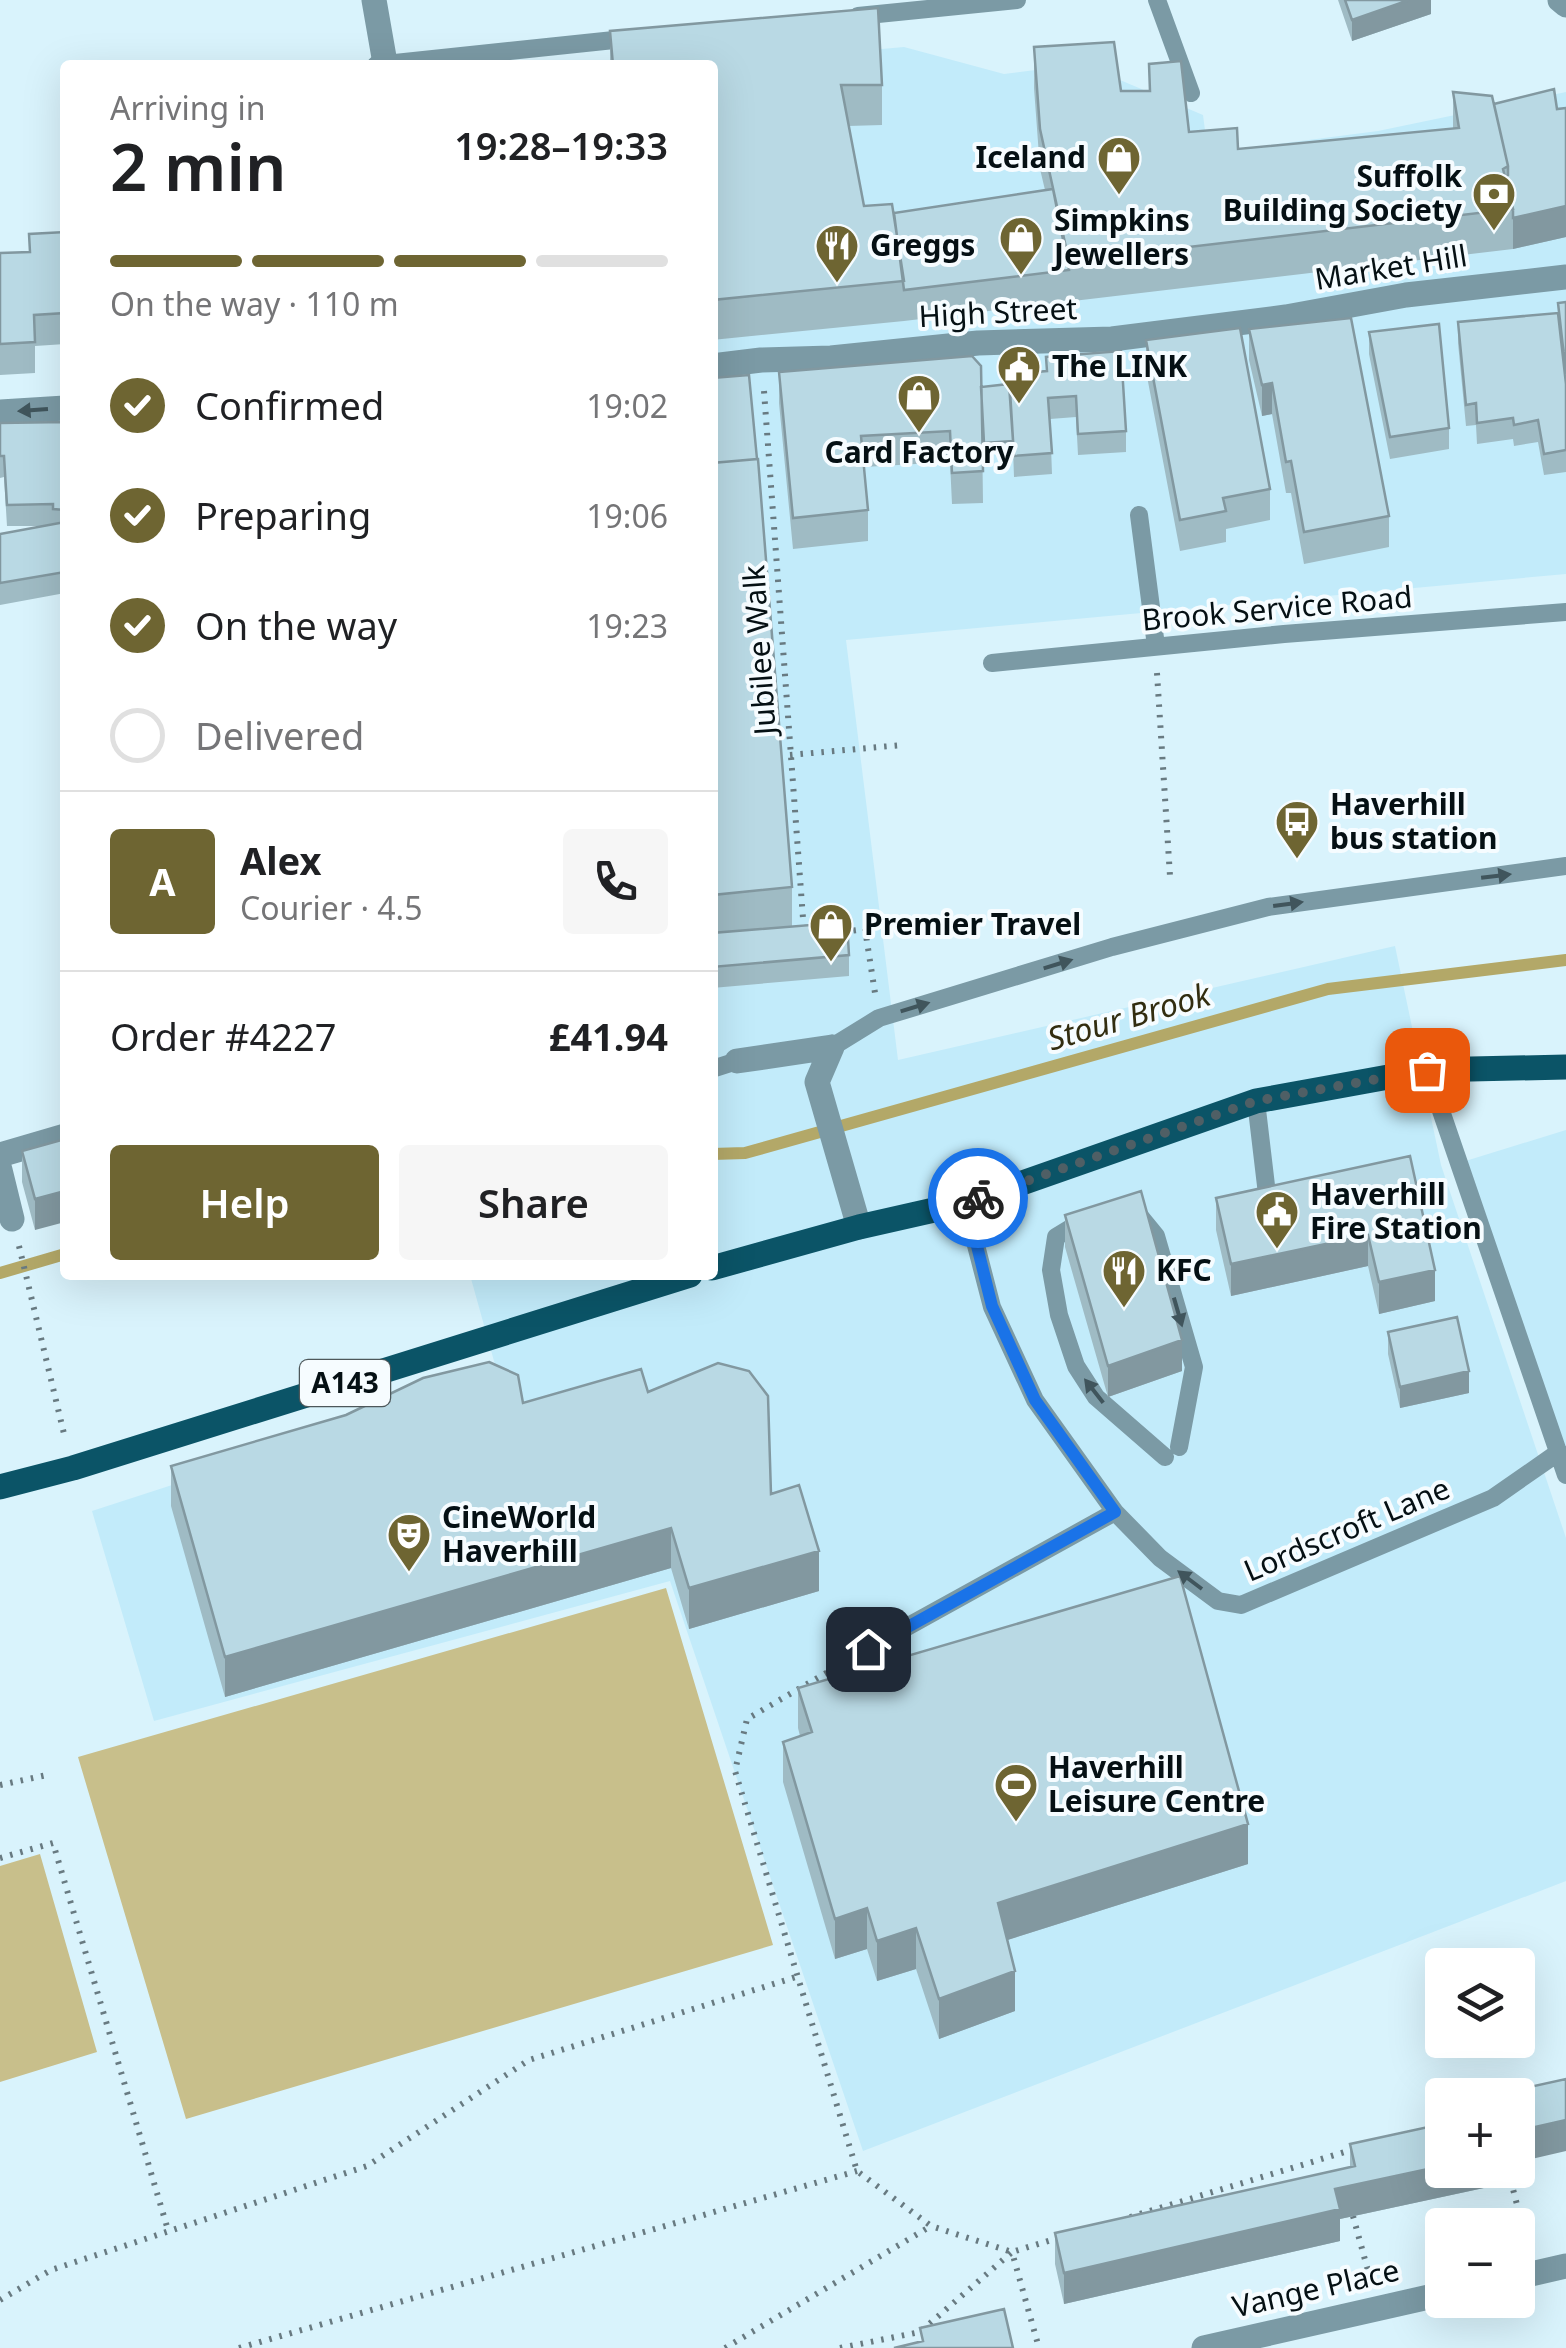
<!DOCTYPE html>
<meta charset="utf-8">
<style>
:root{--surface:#fff;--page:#f6f6f6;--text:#202124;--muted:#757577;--line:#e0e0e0;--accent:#6e6532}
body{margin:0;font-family:"Noto Sans",sans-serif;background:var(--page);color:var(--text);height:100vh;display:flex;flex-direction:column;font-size:38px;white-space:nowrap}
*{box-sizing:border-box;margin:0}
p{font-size:32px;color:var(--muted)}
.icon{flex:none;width:55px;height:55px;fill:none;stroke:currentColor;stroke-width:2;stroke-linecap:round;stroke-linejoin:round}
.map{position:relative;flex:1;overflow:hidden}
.side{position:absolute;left:60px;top:60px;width:658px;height:1220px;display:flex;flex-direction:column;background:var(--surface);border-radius:10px;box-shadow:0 10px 40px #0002}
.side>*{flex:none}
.controls{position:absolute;left:1425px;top:1948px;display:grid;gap:20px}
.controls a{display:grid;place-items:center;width:110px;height:110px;border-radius:10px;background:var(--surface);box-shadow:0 10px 40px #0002;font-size:50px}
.pin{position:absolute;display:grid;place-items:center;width:85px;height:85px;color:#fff;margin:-42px;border-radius:20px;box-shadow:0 5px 15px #0006}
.courier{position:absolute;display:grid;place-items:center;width:100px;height:100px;margin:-50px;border:8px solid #1a73e8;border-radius:50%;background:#fff;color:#222;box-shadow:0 2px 12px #0007}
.head em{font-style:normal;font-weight:600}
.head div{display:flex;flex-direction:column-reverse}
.head{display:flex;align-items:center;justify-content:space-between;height:170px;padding:0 50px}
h1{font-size:65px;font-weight:600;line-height:75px}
.bar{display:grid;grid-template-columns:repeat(4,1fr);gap:15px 10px;align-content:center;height:120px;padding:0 50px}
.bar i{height:12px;border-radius:8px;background:var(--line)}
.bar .selected{background:var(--accent)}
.bar p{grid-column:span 4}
.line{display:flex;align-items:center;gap:25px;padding:0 50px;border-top:2px solid var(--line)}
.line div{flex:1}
.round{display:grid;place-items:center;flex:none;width:105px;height:105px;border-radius:10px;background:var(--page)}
ol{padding:0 50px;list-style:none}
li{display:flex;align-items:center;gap:30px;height:110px}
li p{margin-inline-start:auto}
li .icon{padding:10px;border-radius:50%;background:var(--accent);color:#fff;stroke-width:4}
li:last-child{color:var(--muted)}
li i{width:55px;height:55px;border:5px solid var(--line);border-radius:50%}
.action{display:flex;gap:20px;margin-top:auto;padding:20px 50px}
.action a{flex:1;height:115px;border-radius:10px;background:var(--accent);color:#fff;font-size:40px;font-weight:600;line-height:115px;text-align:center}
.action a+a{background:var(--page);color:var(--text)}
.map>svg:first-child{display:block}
</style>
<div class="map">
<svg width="1566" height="2348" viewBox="0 0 1566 2348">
<rect width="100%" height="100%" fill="#d9f3fc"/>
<path fill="#c2ebfa" d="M904,47L1004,74L1082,64L1203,115L1208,153L1378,131L1566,92V574L846,640L898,1060L1395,946L1441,1165L1566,1538V1881L863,2151L670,1581L154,1721L92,1511L499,1379L470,1275H712V65H704Z
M1566,1130V1475L1459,1163Z"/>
<path fill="#c8bf8b" d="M666,1588L773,1945L186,2119L78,1757Z
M40,1854L97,2052L0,2082V1866Z"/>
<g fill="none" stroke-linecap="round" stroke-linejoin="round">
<path stroke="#b3a868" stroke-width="12" d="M712,1154L745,1153L1328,989L1566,960
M0,1273L65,1254"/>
<path stroke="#687a81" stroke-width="6" stroke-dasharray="2.5 8" stroke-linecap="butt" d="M764,391L804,932
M1157,673L1170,876
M790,755L902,745
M843,932L865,929L875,993
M19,1246L65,1438
M845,1662L747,1719L735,1771L857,2171L931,2226L1012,2252L1061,2237
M0,1785L47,1775
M0,1858L53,1843L168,2230
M1427,2127L1442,2123
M1508,2170L1527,2243
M1353,2216L1370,2278
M1130,2217L1358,2148
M0,2300L51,2270L367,2166L529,2060L796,1977
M239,2348L857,2171
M725,2348L931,2226
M840,2348L920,2332L1012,2252L1039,2348"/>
<path stroke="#7b9aa5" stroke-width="18" d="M1157,0L1191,93
M858,16L1017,0
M376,65L633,38
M1139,515L1156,646
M992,663L1284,634L1566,612
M832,1047L879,1018L1112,947L1268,907L1566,866
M712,1069L737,1061
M1427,1070L1566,1475
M1256,1101L1269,1211
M965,1203L992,1307L1035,1400L1115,1512L1160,1558L1218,1601L1241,1605L1493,1498L1559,1452
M1138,1214L1156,1236L1194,1367L1179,1447
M1084,1220L1056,1237L1051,1270L1059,1315L1076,1366L1096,1397L1165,1457
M867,1649L1115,1512"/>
<path stroke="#7b9aa5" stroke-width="25" d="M1560,0L1566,5
M712,366L761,360L831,358L978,343L1112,339L1286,317L1406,295L1566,277"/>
<path stroke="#7b9aa5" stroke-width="25" d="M374,0L385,63
M0,412L65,408
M832,1047L817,1082L859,1227
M737,1061L832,1047
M0,1155L65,1136
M0,1170L12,1219
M1518,2277L1566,2266
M1204,2348L1442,2294"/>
<path stroke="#0b5467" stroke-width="25" d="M712,1268L859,1227L965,1203L1256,1101L1427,1070L1566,1067
M0,1487L73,1468L690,1275"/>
</g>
<path fill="#9fbbc4" d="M1338,0H1431V14L1352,41Z
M610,31L882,85V125L848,126L864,206L894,213L1045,190L1040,169L1034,88V47L1121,91L1189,132L1238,149L1453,129V92L1494,104L1557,109L1566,108V237L1513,249L904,321L712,340V65H610Z
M65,232V344L35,346V373L0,375V253L29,252V234Z
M1566,302V472L1544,475L1538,442L1514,446L1513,439L1477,444L1476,425L1466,426L1458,343V322L1558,313V303Z
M1249,329L1389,516V547L1304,564L1291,493H1286L1272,414L1262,416L1249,360Z
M1369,332L1449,428V449L1390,459L1369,354Z
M1146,340L1270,489V520L1226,529V542L1180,551L1146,371Z
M1046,371L1126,431V452L1078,455L1076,417L1050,419L1052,474L1014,477L1013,449V452L984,454L982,427L983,503L952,504L950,462L864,467L868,510V541L793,549L779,403V372L981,387L1009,384Z
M712,378L792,887V927L849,955V976L712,988Z
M65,422V593L0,605V534L46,526H7L4,477L0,478V423Z
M65,1139L35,1230L22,1182V1151Z
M1410,1156L1435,1301L1379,1314L1368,1266L1231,1296L1216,1230V1198Z
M1065,1215L1182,1371L1108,1397L1065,1247Z
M1388,1332L1469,1393L1400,1408L1388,1354Z
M648,1392L771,1494L819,1591L689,1629L671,1568L225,1697L171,1506V1466L523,1403Z
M798,1688L1248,1864L1007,1940L1015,2011L939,2039L916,1969L877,1981L867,1949L835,1959L783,1782V1742L800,1736L798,1728Z
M1350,2144L1493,2170V2186L1340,2219V2241L1064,2304L1055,2264V2233L1350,2167Z"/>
<path fill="#8298a0" d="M1409,0H1431V14L1352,41V20Z
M1566,206V237L1513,249V218Z
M1272,383V414L1262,416V385Z
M65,1191V1222L35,1230V1199Z
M1368,1235V1266L1231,1296V1264Z
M1435,1270V1301L1379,1314V1282Z
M1182,1340V1371L1108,1397V1366Z
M1469,1371V1393L1400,1408V1387Z
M671,1528V1568L225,1697V1657Z
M819,1551V1591L689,1629V1588Z
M1248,1824V1864L998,1943V1903Z
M867,1908V1949L835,1959V1919Z
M916,1928V1969L877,1981V1941Z
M1015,1971V2011L939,2039V1999Z
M1566,2120V2151L1518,2162V2131Z
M1442,2166V2170H1493V2186L1340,2219V2241L1064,2304V2273L1335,2189Z"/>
<path fill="#b9d9e4" stroke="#8298a0" stroke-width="2.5" d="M1345,0H1409L1352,20Z
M878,8L882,85H841L864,206L892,204L904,281L712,300V65H613L610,31Z
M1114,42L1121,91H1150L1149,64L1181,61L1189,132L1237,128L1238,149L1459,128L1453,92L1492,96L1508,166L1503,169L1513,209L1069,261L1040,129L1034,47Z
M1554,89L1557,109L1566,108V206L1513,218V209L1505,177L1508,175V166L1494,104Z
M1053,189L1069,270L904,290L894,213Z
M65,232V313L34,315L35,342L0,344V253L30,252L29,234Z
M1566,302V374L1558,303Z
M1558,313L1566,384V450L1544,454L1538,420L1514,425L1513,418L1477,423L1476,403L1466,405L1458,322Z
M1351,318L1389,516L1304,532L1291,461L1286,462L1272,383L1262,385L1249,329Z
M1439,324L1449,428L1390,437L1369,332Z
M1240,328L1270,489L1223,498L1226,511L1180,520L1146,340Z
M1121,351L1126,431L1078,434L1076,396L1048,398L1052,453L1014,456L1009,374L1047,371L1046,357Z
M972,356L981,366L983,471L952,473L950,431L861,436L868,510L793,518L779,372Z
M749,375L757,459L712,463V378Z
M1009,384L1013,441L984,443L981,387Z
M65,422V510L53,509V504L7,505L4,456H0V423Z
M758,459L792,887L712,895V463Z
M65,522V572L0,583V534Z
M847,922L849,955L712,967V933Z
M65,1139V1191L35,1199L22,1151Z
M1410,1156L1435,1270L1379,1282L1368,1235L1231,1264L1216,1198Z
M1141,1191L1182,1340L1108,1366L1065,1215Z
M1457,1317L1469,1371L1400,1387L1388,1332Z
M489,1362L518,1375L523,1403L641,1369L648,1392L718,1363L749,1371L768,1396L771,1494L799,1485L819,1551L689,1588L671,1528L225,1657L171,1466L346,1415L423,1378Z
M1180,1576L1248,1824L998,1903L1015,1971L939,1999L916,1928L877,1941L867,1908L835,1919L783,1742L812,1732L798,1688Z
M1566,2079V2120L1518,2131V2095H1503V2093Z
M1442,2124V2166L1335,2189L1340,2209L1064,2273L1055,2233L1355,2166L1350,2144Z
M1004,2309L1013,2348H894L923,2341L920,2328Z"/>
<defs><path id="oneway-solid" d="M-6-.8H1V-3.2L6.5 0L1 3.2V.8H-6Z" transform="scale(2.5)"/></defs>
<g fill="#40555c">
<use href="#oneway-solid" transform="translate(33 410) rotate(176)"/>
<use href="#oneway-solid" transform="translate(1496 876) rotate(-7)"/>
<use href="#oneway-solid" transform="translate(1288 904) rotate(-8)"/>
<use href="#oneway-solid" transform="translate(1058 964) rotate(-17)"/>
<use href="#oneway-solid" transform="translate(915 1007) rotate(-17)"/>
<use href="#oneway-solid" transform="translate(1178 1312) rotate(74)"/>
<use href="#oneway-solid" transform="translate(1094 1391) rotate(-128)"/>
<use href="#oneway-solid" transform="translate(1190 1580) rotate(-143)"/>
</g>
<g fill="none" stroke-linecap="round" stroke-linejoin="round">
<path stroke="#4f5f65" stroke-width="10" stroke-dasharray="0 18" d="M978,1198L1256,1101L1427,1070"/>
<path stroke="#1a73e8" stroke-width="12" d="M868,1649L1115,1512L1035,1400L992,1306L966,1202L978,1198"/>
</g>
<defs>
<symbol id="shop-pin" viewBox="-11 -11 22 30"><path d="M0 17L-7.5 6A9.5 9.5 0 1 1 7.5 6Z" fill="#6e6532" stroke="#f6fcff"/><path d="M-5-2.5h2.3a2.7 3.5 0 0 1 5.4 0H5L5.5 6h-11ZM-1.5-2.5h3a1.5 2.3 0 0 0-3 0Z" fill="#fff"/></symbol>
<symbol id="bank-pin" viewBox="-11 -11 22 30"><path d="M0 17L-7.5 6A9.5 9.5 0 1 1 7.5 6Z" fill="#6e6532" stroke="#f6fcff"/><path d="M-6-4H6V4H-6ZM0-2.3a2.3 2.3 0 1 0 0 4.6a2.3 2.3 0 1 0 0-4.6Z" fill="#fff"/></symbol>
<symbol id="restaurant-pin" viewBox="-11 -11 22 30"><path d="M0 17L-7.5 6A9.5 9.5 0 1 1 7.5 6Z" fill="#6e6532" stroke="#f6fcff"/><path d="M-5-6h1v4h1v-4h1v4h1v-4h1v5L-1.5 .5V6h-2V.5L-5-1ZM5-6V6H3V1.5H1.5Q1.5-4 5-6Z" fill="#fff"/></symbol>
<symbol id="civic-pin" viewBox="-11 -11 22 30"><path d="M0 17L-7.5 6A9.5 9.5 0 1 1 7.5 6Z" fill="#6e6532" stroke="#f6fcff"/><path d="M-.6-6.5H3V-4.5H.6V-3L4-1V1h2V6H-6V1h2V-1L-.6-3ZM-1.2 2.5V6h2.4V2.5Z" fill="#fff"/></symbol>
<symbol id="bus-pin" viewBox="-11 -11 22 30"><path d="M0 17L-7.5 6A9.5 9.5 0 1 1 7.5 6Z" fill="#6e6532" stroke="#f6fcff"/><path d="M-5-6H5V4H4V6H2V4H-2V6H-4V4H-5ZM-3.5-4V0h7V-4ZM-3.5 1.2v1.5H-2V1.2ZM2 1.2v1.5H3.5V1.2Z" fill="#fff"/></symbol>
<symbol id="theatre-pin" viewBox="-11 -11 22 30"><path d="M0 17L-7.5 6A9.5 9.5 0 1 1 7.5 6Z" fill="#6e6532" stroke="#f6fcff"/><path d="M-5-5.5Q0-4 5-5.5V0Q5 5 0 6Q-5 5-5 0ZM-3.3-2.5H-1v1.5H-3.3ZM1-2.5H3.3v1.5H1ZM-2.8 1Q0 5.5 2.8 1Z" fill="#fff"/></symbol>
<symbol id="stadium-pin" viewBox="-11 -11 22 30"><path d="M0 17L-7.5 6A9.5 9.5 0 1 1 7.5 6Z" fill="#6e6532" stroke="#f6fcff"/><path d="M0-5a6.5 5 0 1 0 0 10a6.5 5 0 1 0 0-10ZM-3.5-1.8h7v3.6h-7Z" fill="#fff"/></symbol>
</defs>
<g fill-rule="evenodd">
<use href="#shop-pin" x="1094" y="133" width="50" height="68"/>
<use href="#bank-pin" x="1469" y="169" width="50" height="68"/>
<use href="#shop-pin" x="996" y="213" width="50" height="68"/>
<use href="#restaurant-pin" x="812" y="221" width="50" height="68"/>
<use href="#civic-pin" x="994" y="342" width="50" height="68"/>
<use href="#shop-pin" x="894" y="371" width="50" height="68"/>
<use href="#bus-pin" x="1272" y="797" width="50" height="68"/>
<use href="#shop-pin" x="806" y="900" width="50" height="68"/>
<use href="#civic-pin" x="1252" y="1187" width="50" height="68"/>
<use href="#restaurant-pin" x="1099" y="1246" width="50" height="68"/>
<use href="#theatre-pin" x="384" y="1510" width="50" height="68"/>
<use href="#stadium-pin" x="991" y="1760" width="50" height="68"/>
</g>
<g text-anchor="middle" stroke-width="8" stroke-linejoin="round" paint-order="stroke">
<rect fill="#f6fcff" stroke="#4d575a" stroke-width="2.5" x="300" y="1360" width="90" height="46" rx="8"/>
<g font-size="28" font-weight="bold" fill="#051014">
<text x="345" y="1393">A143</text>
</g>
<g font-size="30" font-weight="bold" fill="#051014" stroke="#f6fcff" text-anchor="start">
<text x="1086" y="168" text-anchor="end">Iceland</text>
<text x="1462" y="187" text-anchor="end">Suffolk<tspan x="1462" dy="34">Building Society</tspan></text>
<text x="1054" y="231">Simpkins<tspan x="1054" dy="34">Jewellers</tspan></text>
<text x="870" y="256">Greggs</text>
<text x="1052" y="377">The LINK</text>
<text x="919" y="463" text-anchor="middle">Card Factory</text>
<text x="1330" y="815">Haverhill<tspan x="1330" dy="34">bus station</tspan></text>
<text x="864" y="935">Premier Travel</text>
<text x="1310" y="1205">Haverhill<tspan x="1310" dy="34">Fire Station</tspan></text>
<text x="1156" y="1281">KFC</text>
<text x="442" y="1528">CineWorld<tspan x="442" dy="34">Haverhill</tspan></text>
<text x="1048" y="1778">Haverhill<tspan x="1048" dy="34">Leisure Centre</tspan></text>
</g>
<g font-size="30" fill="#051014" stroke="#f6fcff">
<text transform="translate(1391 268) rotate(-9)" y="10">Market Hill</text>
<text transform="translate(998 313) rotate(-3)" y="10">High Street</text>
<text transform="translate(1277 609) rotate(-5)" y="10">Brook Service Road</text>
<text transform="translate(760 650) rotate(-94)" y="10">Jubilee Walk</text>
<text transform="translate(1347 1530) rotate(-23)" y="10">Lordscroft Lane</text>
<text transform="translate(1316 2289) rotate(-13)" y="10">Vange Place</text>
</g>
<g font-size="32" font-style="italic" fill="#322d10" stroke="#f6fcff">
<text transform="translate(1129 1017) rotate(-16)" y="11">Stour Brook</text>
</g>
</g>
</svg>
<div class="controls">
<a><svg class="icon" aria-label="layers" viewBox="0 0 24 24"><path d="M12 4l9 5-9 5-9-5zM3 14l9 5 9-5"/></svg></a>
<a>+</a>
<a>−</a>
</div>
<div class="pin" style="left:1427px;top:1070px;background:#ea580c"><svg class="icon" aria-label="bag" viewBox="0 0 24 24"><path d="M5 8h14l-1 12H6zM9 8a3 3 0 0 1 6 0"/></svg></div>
<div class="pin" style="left:868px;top:1649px;background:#1f2937"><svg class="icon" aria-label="home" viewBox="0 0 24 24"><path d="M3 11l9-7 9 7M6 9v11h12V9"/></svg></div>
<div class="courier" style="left:978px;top:1198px"><svg class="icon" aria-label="bike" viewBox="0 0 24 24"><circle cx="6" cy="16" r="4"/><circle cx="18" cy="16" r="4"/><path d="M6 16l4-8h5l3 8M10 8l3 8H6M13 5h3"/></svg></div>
<section class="side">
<div class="head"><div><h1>2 min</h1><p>Arriving in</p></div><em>19:28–19:33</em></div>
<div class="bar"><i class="selected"></i><i class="selected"></i><i class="selected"></i><i></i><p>On the way · 110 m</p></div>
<ol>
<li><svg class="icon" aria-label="check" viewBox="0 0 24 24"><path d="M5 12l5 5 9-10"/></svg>Confirmed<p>19:02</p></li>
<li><svg class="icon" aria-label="check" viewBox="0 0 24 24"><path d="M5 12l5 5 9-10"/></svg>Preparing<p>19:06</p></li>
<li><svg class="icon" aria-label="check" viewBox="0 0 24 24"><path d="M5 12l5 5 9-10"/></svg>On the way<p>19:23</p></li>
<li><i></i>Delivered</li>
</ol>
<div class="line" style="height:180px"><b class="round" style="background:var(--accent);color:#fff">A</b><div><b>Alex</b><p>Courier · 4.5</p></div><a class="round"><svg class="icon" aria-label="phone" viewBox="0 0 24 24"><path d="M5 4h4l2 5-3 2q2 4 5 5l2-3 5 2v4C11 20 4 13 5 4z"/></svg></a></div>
<div class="line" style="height:130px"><div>Order #4227</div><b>£41.94</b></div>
<div class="action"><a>Help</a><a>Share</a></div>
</section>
</div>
